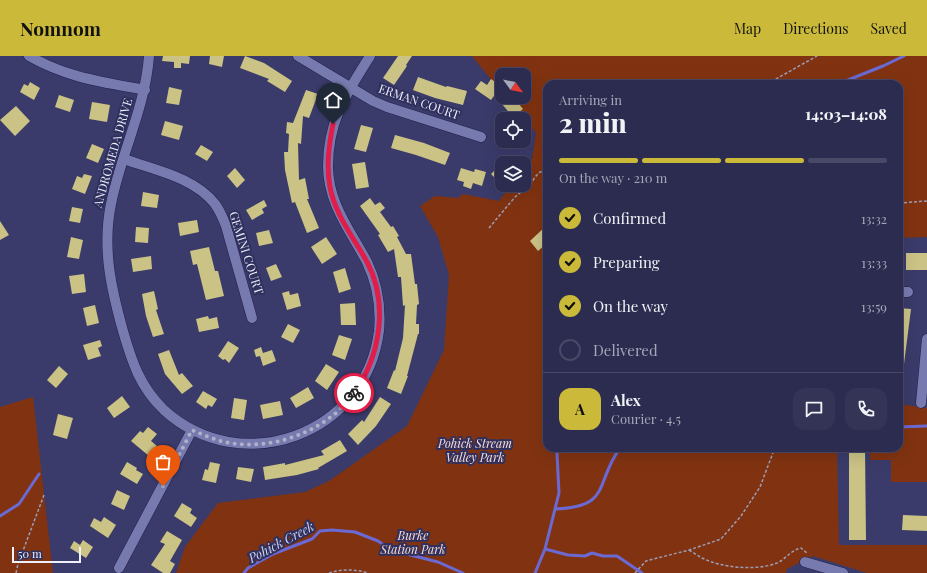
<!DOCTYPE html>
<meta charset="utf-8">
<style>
:root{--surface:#2c2c50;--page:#343457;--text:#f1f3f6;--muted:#a6a7b7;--line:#484867;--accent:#cbba39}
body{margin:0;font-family:"Playfair Display",serif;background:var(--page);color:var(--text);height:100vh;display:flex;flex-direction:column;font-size:15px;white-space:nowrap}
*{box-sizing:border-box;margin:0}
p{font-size:13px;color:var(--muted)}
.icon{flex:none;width:22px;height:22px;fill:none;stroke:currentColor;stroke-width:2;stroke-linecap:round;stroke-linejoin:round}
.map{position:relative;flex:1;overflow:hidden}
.side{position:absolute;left:543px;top:24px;width:360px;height:372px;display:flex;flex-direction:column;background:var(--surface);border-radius:12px;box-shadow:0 4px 16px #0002,0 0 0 1px var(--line)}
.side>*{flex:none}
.needle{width:26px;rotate:123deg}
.buttons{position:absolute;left:495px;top:12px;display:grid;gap:8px}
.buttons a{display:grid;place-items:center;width:36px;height:36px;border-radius:8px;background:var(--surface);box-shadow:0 4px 16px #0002,0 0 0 1px var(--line);font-size:20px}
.scale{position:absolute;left:12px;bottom:10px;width:69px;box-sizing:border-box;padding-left:4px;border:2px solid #eef0fc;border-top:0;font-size:11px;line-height:14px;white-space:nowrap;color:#eef0fc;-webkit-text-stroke:3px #30305e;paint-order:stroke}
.pin{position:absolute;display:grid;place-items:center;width:34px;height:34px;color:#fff;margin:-41px -17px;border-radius:50% 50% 50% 0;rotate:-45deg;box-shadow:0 0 4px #0007}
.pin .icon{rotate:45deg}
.courier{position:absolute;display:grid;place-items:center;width:40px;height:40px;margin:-20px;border:3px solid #e11d48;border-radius:50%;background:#fff;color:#222;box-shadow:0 1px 5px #0007}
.overview em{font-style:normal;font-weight:800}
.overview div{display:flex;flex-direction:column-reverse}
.overview{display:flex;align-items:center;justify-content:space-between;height:68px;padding:0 16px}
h1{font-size:26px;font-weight:800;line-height:30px}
.bar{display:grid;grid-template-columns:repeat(4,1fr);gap:6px 4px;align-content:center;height:48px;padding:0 16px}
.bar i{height:5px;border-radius:3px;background:var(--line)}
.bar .current{background:var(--accent)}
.bar p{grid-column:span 4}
.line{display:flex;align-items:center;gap:10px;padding:0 16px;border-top:1px solid var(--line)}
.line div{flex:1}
.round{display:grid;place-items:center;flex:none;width:42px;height:42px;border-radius:12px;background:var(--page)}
ol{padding:0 16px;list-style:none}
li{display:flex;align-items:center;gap:12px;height:44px}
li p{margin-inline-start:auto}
li .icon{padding:4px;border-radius:50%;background:var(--accent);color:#111;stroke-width:4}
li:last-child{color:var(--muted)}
li i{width:22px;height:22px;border:2px solid var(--line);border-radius:50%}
header{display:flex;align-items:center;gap:24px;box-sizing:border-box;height:56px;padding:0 20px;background:var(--accent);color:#111}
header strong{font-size:19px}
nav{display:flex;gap:22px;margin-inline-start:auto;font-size:14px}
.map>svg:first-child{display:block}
</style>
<header>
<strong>Nomnom</strong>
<nav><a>Map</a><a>Directions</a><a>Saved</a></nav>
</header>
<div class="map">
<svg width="927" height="517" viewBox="0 0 927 517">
<rect width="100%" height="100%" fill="#3a3b6a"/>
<path fill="#813311" d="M472,0H927V181L899,182V28H547V392H837L839,489H927V517H867L813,500L787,513L786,517H176L185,491L218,447L305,436L329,425L407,370L444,294L449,219L438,181L420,150L435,140L458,142L463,138L499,145L511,129H524V113L532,103L536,77L506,41H524V19H502V37Z
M33,341L53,517H0V351Z
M899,348L927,352V426H891V404H870V392H899Z"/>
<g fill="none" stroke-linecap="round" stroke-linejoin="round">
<path stroke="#6b69d3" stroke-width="3" d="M838,28L883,10L904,0
M899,371L927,370
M555,453C612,451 594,428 620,392
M0,460L19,448L39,418
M545,493L568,499L585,500L592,497L603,500H617L642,517
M244,517L248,512L273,498L312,483L320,475L332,474L355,476L378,485L391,494L438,506L463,517
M535,517L545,493L559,437L557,398L559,392"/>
</g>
<path fill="#cbc286" d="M163,0H190L189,8L181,7V12H174V6L162,5Z
M210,0H224L222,11L209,8Z
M245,0L264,7L292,25L285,36L267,25L269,23L240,12Z
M398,0H412L406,9L407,10L394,29L383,22Z
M418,21L446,31L447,30L467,35L463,49L435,42L413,34Z
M491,23L501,30L491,44L475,33L481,25L487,29Z
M30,26L40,32L34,44L20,36L24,28L28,30Z
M169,31L182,34L179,49L166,47Z
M306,34L318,38L309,62L303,60L301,88L298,87L299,124L305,122L309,143H307L319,172L307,177L295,146L292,147L285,114L284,96H288L289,78L286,77L287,66L293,67Z
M59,39L74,44L70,56L55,51Z
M496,41H513L523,53L513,61Z
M92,46L110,49L107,66L89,63Z
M16,50L30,65L15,80L0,64Z
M165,65L183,70L179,84L161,79Z
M361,69L373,72L366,96L354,93Z
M395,79L424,87L450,97L445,109L416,99L391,92Z
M499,85H524L523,93L499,89Z
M92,88L104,93L98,107L86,102Z
M201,89L213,96L207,105L195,98Z
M365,106L369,131L356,133L352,108Z
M502,107V129L491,118Z
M235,112L245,124L237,132L227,120Z
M461,112L474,116L475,113L486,116L482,130L473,127L471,133L463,130L464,126L457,124Z
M84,118L92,120L85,138L72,133L77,120L82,122Z
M143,136L159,139L157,152L141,150Z
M370,142L375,149L380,146L385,152L380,156L391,171L393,170L399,180L397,181L406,198H411L415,228H417L419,248L417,249L416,268H419V278H418L407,320H408L401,338L387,332L394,314L395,315L403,282L405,249L403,250L401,221H398L394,193L388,196L378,179L380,178L360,150Z
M264,144L267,150L262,153L264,157L252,164L246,154Z
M72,151L83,153L80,167L69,165Z
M197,164L199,176L180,180L178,167Z
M0,165L9,179L0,184Z
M547,169V187L538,195L530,185Z
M136,171L149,172L148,187L135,186Z
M269,174L273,187L259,190L256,177Z
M71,181L83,184L79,203L67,201Z
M326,181L337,198L322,208L311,191Z
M209,191L215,215H218L224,240L206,244L197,208L193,209L190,195Z
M906,197H927V214H906Z
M151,200L152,213L133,216L131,203Z
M276,208L282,221L271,225L266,212Z
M345,212L351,233L339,237L333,216Z
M84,218L86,236L72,238L69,220Z
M154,235L158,253L156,254L164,278L153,281L146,260L142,238Z
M289,235L290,239L298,237L301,250L287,254L282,237Z
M355,247L356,269H341L340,248Z
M95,249L99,267L87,270L83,252Z
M899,252L911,253L904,308L899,307Z
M208,260L209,263L217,261L219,272L199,276L196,263Z
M288,268L300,274L293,287L281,281Z
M339,279L352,283L345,304L332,299Z
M100,284L102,290L98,292L101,300L88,304L83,289Z
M228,285L239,292L229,307L225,303L223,304L218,300Z
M261,291L263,297L272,294L276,305L263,310L260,300L256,301L254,294Z
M169,294L179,319L182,317L193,330L182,338L165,318L158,298Z
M326,308L339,316L327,334L315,325Z
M59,310L68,318L56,332L47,324Z
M308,331L314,342L296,352L290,342Z
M203,335L217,343L212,351L208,349L206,353L196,346Z
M122,340L130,351L114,362L107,352Z
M380,341L391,348L376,370L358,389L348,378L362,364L364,366Z
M234,342L247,344L244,364L231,362Z
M280,345L283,359L263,363L260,349Z
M58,358L73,362L67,383L53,379Z
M148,371L157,378L151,385L157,390L149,400L131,385L140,375L143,377Z
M340,384L347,395L318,412L319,413L297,419L265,424L263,411L285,407V409L324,399L321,395Z
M849,392H865L866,484H849Z
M127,406L137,412L136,414L143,418L137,428L120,418Z
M210,406L220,408L216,427L202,424L205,413L208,414Z
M238,411L254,413L251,426L236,423Z
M117,434L130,440L124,454L111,448Z
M182,447L192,453L190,457L197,462L191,471L174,460Z
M903,459L927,460V475L902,474Z
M104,461L116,469L108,482L90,470L94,462L101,466Z
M167,475L182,484L170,505L175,508L170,517H163L151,509L165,488L160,486Z
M83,484L93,491L86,502L70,492L74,485L80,489Z"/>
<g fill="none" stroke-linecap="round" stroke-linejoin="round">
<defs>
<path id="minor" d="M29,0C68,22 102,26 145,34
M149,0C145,53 121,97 111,148C102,192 111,232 123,275C132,306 140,331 164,354C241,424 366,379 379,275C381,252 377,227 367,206C350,174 328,147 328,110C328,64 347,37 370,0
M298,0L373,45L387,51L481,81
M124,103C154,114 194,121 215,148C220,155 223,162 226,170L252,262
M899,236H908
M921,347L927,283
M805,506L843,517
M119,512L192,374"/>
</defs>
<use href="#minor" stroke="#22204d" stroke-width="11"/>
<path stroke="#9c9eb9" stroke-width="1.5" stroke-dasharray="3 2" stroke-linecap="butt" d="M767,28L817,0
M899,147L927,145
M489,172L515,141L531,128L535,121L540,116L547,115
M689,494C694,497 698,500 702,502C722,512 757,515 777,507C786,503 791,494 801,492L807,497
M16,517L18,508L44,439
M329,517C341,513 356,513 368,517
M635,517L646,505L689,494L721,483L741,460L760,431L774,394L775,392"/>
<use href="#minor" stroke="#777aaf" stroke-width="10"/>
</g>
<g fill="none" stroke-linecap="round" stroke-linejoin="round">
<path stroke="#afb1c9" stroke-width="4" stroke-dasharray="0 7.2" d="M163,430L192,374C204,379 217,385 230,387C267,393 307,381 336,357C342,351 348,343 354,337"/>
<path stroke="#e11d48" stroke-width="5" d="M333,68C329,89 326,109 330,131C335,158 353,181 366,204C389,246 381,299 354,337"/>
</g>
<g text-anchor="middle" stroke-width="4" stroke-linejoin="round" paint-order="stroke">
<g font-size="12" fill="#eef0fc" stroke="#30305e">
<text transform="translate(419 46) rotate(19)" y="4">ERMAN COURT</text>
<text transform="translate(113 97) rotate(-74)" y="4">ANDROMEDA DRIVE</text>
<text transform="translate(246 197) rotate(72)" y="4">GEMINI COURT</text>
</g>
<g font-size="12" font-style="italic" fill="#fadbd0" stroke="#30305e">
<text x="475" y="392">Pohick Stream<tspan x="475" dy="14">Valley Park</tspan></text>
<text x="413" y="484">Burke<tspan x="413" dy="14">Station Park</tspan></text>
</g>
<g font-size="13" font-style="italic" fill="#cdd0eb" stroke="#30305e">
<text transform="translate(281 486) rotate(-28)" y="5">Pohick Creek</text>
</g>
</g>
</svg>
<div class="buttons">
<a><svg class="needle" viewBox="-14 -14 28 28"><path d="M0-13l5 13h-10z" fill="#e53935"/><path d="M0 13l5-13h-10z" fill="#a6a7b7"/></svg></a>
<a><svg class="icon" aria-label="locate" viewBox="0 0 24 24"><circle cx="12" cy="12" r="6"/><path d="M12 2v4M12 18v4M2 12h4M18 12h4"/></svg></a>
<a><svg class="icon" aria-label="layers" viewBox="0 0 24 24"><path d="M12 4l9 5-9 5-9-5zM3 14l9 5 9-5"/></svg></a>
</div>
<div class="scale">50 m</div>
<div class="pin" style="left:163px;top:430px;background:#ea580c"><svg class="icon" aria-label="bag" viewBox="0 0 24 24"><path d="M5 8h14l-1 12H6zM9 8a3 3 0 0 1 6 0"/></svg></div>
<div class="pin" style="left:333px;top:68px;background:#1f2937"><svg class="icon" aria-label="home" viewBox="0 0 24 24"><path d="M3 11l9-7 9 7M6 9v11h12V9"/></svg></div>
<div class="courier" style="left:354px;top:337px"><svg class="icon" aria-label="bike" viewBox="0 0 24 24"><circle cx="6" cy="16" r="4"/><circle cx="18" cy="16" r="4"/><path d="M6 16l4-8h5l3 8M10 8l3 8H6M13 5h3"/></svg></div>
<section class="side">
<div class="overview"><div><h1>2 min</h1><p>Arriving in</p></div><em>14:03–14:08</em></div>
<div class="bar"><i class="current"></i><i class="current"></i><i class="current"></i><i></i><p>On the way · 210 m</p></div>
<ol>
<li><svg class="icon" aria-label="check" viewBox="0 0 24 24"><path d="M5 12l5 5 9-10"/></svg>Confirmed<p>13:32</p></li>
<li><svg class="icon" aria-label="check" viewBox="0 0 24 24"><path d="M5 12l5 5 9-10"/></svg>Preparing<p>13:33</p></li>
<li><svg class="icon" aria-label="check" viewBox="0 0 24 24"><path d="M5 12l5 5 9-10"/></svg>On the way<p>13:59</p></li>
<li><i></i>Delivered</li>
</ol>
<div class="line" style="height:72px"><b class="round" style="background:var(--accent);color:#111">A</b><div><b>Alex</b><p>Courier · 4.5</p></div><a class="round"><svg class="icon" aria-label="chat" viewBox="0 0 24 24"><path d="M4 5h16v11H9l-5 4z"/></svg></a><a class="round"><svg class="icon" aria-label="phone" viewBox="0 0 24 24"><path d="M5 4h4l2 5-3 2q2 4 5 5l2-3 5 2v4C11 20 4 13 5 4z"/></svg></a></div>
</section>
</div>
